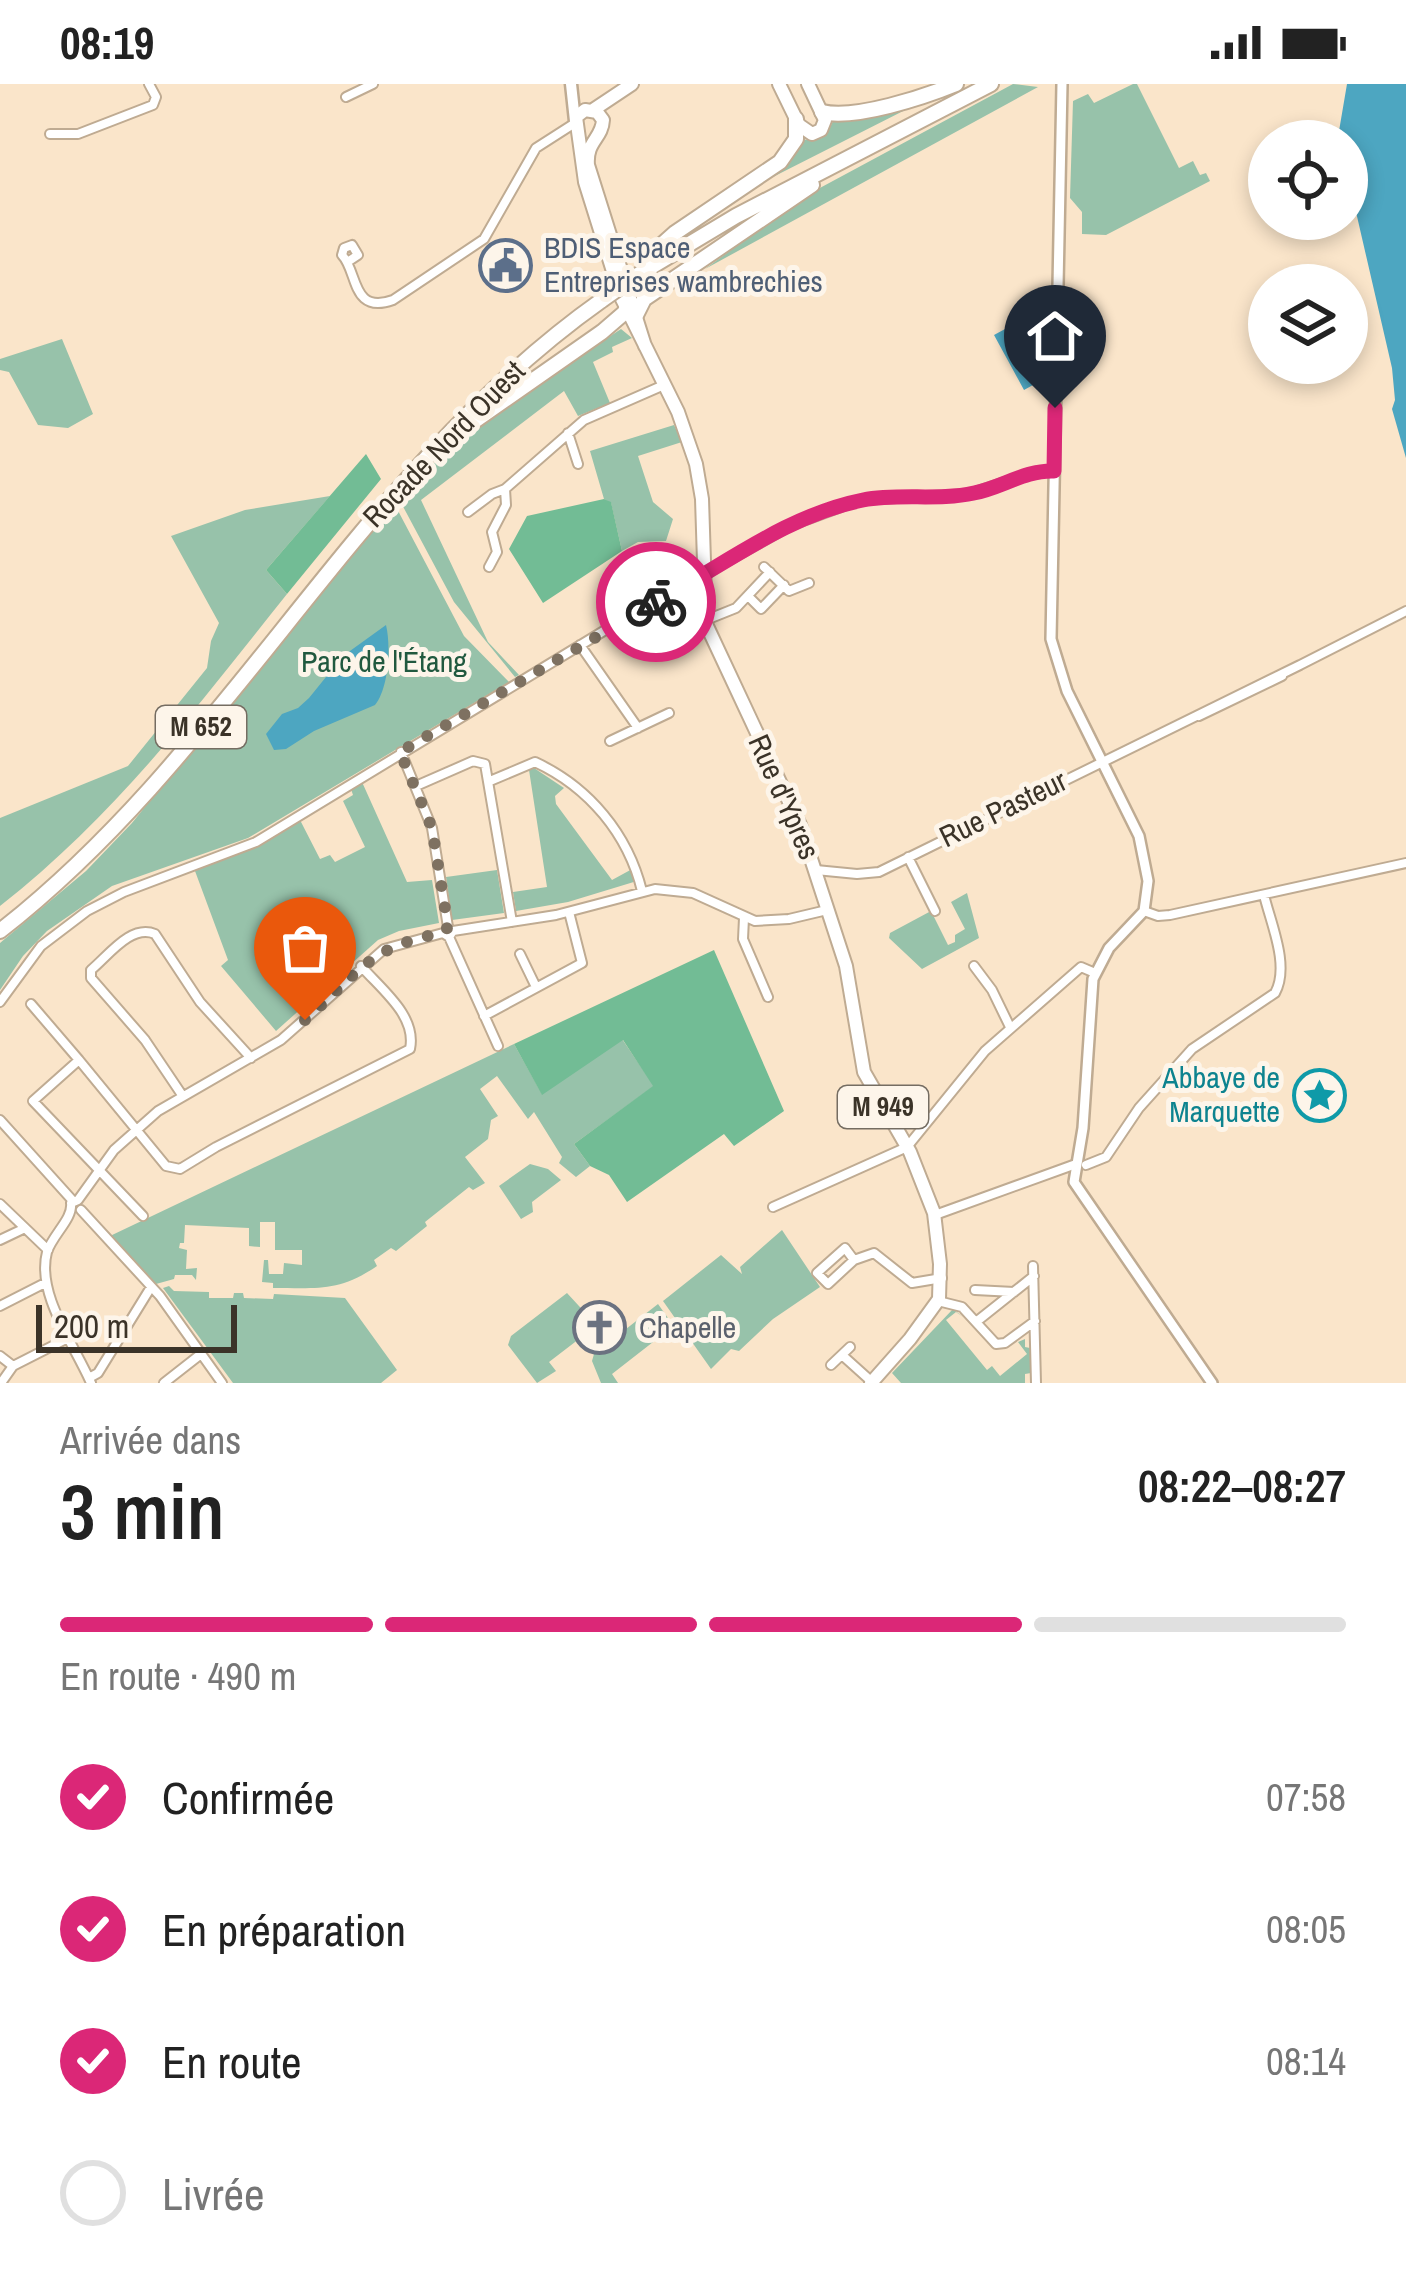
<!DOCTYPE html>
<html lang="fr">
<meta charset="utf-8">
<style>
:root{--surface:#fff;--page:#f6f6f6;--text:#222;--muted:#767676;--line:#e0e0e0;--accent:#db2777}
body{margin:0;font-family:"Archivo Narrow",sans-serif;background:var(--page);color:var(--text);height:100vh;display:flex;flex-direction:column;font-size:45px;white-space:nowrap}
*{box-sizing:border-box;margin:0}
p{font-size:39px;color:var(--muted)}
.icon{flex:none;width:66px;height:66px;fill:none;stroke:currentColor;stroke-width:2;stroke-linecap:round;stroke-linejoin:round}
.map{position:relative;height:1299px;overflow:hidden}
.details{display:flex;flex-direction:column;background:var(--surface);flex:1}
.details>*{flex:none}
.fabs{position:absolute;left:1248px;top:36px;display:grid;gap:24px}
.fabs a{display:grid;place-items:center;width:120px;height:120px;border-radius:50%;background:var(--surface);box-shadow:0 6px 18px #0003;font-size:60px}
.scale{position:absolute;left:36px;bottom:30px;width:201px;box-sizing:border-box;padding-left:12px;border:6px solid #3b3328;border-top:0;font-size:33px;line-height:42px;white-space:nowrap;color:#3b3328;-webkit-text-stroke:9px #fdf5ea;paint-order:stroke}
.pin{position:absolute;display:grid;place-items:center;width:102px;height:102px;color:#fff;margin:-123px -51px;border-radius:50% 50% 50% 0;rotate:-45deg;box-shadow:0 0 12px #0007}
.pin .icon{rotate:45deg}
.courier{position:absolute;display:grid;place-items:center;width:120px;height:120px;margin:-60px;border:9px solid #db2777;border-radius:50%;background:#fff;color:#222;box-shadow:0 3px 15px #0007}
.head em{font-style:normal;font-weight:600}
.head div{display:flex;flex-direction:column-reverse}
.head{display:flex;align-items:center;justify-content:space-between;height:204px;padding:0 60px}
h1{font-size:78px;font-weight:600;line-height:90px}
.bar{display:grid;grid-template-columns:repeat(4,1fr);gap:18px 12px;align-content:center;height:144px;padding:0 60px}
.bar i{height:15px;border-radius:9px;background:var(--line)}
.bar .selected{background:var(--accent)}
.bar p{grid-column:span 4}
ol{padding:0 60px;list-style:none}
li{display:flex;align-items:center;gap:36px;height:132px}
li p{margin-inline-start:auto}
li .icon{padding:12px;border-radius:50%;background:var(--accent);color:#fff;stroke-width:4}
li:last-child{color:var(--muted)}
li i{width:66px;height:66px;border:6px solid var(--line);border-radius:50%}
.status{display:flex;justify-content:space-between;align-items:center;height:84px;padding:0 60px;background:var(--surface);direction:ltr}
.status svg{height:33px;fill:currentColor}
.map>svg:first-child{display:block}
</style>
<div class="status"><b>08:19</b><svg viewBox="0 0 49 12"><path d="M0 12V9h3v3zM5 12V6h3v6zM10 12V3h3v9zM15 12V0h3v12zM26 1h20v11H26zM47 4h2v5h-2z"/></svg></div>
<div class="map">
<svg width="1406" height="1299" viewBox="0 0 1406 1299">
<rect width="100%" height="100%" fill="#fae5ca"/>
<path fill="#97c2aa" d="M1013,0L1038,3L705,185L805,112Z
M1133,0H1137L1179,84L1193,77L1200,91L1206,89L1210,97L1106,151L1082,150V128L1070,114L1073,17L1088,10L1094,19Z
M917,20L763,98L796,67L801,55L814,57L827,50L834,35Z
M621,245L632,254L612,263L613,268L593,278L610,319L578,332L564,307L421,416L488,558L519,591L515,593L454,518L399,415L452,361L480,339Z
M62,255L93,330L68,344L38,341L9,288L0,286V275Z
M674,341L682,358L638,372L653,418L673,435L666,457L638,458L622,467L611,419L604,415L590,367Z
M330,412L266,486L287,510C196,624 116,731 0,822V734L128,682L207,584L211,557L219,539L171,452L245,426Z
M395,421L464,552L509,598L248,754L112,802L47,847L23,872L0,906V859L86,787L132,739L314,513Z
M534,684L564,704L555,712L556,720L612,796L634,784L637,797L568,818L516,827L513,808L547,803L529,686Z
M362,698L407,798L432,796L439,839L399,847L378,856L276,947L221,882L228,876L195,787L251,764L300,736L320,775L330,771L335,778L365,763L343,717L353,711L351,705Z
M497,786L504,829L452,836L446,793Z
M967,809L979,854L922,885L889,854L890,849L931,827L948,861L955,858V851L965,845L951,818Z
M622,955L654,1002L574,1060L590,1082L576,1093L559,1079L562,1073L534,1028L528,1035L497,992L480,1005L498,1032L491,1036L488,1055L465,1073L485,1099L473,1106L469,1103L425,1138L427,1142L396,1167L391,1164L374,1176L377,1182C339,1208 317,1204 273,1204V1199L262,1198L264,1176H268L269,1190H283L284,1179L302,1181V1166H275V1138H260V1163L249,1162V1144L185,1141L184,1159H180L179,1164L187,1166L186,1185L197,1184L196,1196L192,1191H175L174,1195L156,1200L110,1152L514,960L542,1010Z
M530,1080L548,1085L561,1096L532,1118L533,1128L521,1135L499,1102Z
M782,1146L820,1203L773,1235L739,1267L731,1265L711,1285L663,1217L721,1171L742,1190L740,1183Z
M169,1202L174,1207L209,1208V1214H233L234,1209H243L244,1214L273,1215L274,1210L345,1214L397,1286L381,1299H233L163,1204Z
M567,1209L590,1234L573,1246L579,1255L549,1278L556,1287L537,1299L508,1261L511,1252Z
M658,1220L673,1241L671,1244L612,1290L618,1299H601L592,1277L594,1270Z
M953,1225L963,1233L956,1228L946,1236L987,1286L992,1282L1000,1292L1027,1270L1018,1258L1025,1255V1263L1030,1264L1031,1289L1025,1290V1299H901L892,1289Z"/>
<path fill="#72bc95" d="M366,370L381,395L287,510L266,486Z
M604,415L611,418L622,467L543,519L509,465L527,432Z
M714,866L784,1027L734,1062L724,1050L627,1118L609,1091L590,1082L574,1060L653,1002L623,956L542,1011L514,960Z"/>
<path fill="#4da6c1" d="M1347,0H1406V374L1392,325L1395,316L1392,284L1347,89V57H1340L1339,47Z
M1031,231L1028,267L1042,296L1024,306L994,251Z
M386,541C391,561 389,604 375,621L314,647L286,665L274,666L266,650L282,630L298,624L309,614L343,572Z"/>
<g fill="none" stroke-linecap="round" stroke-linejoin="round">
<defs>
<path id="minor" d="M346,13L373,0
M50,50H78L153,21L156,13L149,0
M349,177L358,171L352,161L344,164L342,171C358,187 351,231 393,216L484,155L536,64L575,39
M568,349L578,380
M468,428L492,410L505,405
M489,483L497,468L492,448L506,421L505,405L584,336L664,301
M764,483L789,507L809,499
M748,512L761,525L784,501
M706,536L736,524L770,488
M580,561L638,644
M1300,581L1406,527
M1199,632L1282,592
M610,657L669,629
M401,668L432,744L448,843
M490,697L535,678C589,703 628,750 642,807
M416,702L473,677L485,680L512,838
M908,773L935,827
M816,786L857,790L879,788L1300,581
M1144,827L1158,832L1170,831L1406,779
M744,834L743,855L768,913
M449,853L498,962
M520,870L536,903
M974,882L992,906L1010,943
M0,918L41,862L87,827L124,808L256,758L607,545L790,442L860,416L969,410L1038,387H1053
M31,920L79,976
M484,932L582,879L569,828
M182,1011L145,956L91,894V886C109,871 131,840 155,850L200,918L251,974
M0,1036L73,1117
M1086,1081L1106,1073L1139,1024L1192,965L1275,909C1290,882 1271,840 1264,811
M0,1120L48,1166
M773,1123L907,1063L985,967L1081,883L1095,889
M81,1126L160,1212L222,1299
M935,1131L1076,1080
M143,1132L33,1017L79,976L166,1082L180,1085L216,1063L410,965C417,932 382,906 361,882
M0,1156L23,1145
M845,1164L854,1176L828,1200L817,1189Z
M854,1176L874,1169L912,1199L942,1194
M1033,1182L1036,1299
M975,1206L1014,1208
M938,1217L962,1223L996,1260L1005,1259L1035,1237
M0,1222L45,1199
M976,1238L1034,1192
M842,1271L872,1298
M0,1272L13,1282
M831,1281L850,1263
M89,1294L98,1289L151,1203
M1,1299L13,1282L70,1253
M91,1299C74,1260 36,1210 47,1168C53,1150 73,1135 71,1119L78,1116L114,1066L158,1027L281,956L384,865L443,849L449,853L453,847L556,831L655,805L693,809L755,837L789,835L827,826
M164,1299L201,1270"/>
<path id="tertiary" d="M1062,0L1051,555L1067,607L1139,752L1148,797L1144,827L1109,864L1093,895L1083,1044L1074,1098L1212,1299"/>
<path id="secondary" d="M571,0L575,37"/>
<path id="primary" d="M779,0L799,41L812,50L821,46L825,36L808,0
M593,26L632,0
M645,262L588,81C586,57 602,55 603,36L597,28L585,26L576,33L585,98L621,213L678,328L696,380L702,415L706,540L800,741L846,882L864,988L910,1068L934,1129L940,1180L939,1215L910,1255L871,1299"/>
<path id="trunk" d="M822,28C855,36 924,13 956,0
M647,174L675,149L780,78L796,55V35
M636,192L736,132L991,0
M635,233L644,215L812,101
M456,350L602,248L624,229L630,218
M0,847C232,666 356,390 602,216"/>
</defs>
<use href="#minor" stroke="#bfab92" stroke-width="12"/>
<use href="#tertiary" stroke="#bfab92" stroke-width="14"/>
<use href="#secondary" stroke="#bfab92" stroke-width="15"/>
<use href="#primary" stroke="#bfab92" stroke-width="16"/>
<use href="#trunk" stroke="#bfab92" stroke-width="18"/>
<use href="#minor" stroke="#fff" stroke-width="8"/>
<use href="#tertiary" stroke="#fff" stroke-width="9"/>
<use href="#secondary" stroke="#fff" stroke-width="10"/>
<use href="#primary" stroke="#fff" stroke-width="12"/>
<use href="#trunk" stroke="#fff" stroke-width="14"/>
<defs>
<path id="trunk-bridge" d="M602,216L636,192"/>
</defs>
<use href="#trunk-bridge" stroke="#bfab92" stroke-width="18" stroke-linecap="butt"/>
<use href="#trunk-bridge" stroke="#fff" stroke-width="14"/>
</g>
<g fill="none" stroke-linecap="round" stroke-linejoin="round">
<path stroke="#7e7161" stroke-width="12" stroke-dasharray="0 21.6" d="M305,936C357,890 371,861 443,849L448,843L432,744L400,668L656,518"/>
<path stroke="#db2777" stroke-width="15" d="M656,518C723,482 787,431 863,416C900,409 938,417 974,409C1001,404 1025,386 1054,387L1055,324"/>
</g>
<defs>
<symbol id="civic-ring" viewBox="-11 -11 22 22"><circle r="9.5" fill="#fdf5ea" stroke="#5c6f8a" stroke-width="1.5"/><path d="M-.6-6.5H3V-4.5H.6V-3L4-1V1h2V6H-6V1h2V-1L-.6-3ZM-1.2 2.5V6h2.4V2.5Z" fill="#5c6f8a"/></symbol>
<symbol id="sight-ring" viewBox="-11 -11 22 22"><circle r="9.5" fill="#fdf5ea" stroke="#0f9aa8" stroke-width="1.5"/><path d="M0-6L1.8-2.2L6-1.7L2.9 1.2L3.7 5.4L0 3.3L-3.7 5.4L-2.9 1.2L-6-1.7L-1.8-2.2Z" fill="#0f9aa8"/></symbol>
<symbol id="church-ring" viewBox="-11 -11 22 22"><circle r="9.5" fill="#fdf5ea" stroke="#6b7280" stroke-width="1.5"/><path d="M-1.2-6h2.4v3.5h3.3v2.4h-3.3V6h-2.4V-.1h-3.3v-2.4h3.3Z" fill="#6b7280"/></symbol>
</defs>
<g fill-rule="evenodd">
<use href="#civic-ring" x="476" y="152" width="59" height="59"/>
<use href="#sight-ring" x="1290" y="982" width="59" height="59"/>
<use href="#church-ring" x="570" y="1214" width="59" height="59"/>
</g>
<g text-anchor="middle" stroke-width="10" stroke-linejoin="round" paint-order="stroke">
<g fill="#fdf5ea" stroke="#756d62" stroke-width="3">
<rect x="156" y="622" width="90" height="42" rx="9"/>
<rect x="838" y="1002" width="90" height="42" rx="9"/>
</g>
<g font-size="27" font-weight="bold" fill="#3b3328">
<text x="201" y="652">M 652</text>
<text x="883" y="1032">M 949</text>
</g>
<g font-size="30" fill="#4e5e75" stroke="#fdf5ea" text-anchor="start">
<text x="544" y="174">BDIS Espace<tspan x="544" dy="34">Entreprises wambrechies</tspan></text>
</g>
<g font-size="30" fill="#3b3328" stroke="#fdf5ea">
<text transform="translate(444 360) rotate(-46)" y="10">Rocade Nord Ouest</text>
<text transform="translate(784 713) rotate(66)" y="10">Rue d'Ypres</text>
<text transform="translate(1003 725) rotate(-26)" y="10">Rue Pasteur</text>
</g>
<g font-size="30" fill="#21593f" stroke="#fdf5ea">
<text x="384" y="588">Parc de l'Étang</text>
</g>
<g font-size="30" fill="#0d838f" stroke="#fdf5ea" text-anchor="end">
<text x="1280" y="1004">Abbaye de<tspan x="1280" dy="34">Marquette</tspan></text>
</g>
<g font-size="30" fill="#5b616d" stroke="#fdf5ea" text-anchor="start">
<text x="639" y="1254">Chapelle</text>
</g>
</g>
</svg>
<div class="fabs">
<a><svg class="icon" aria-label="locate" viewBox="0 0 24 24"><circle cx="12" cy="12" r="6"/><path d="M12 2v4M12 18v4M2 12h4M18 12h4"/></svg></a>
<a><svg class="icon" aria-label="layers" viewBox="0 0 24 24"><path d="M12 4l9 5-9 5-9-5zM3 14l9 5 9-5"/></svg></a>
</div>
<div class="scale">200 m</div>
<div class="pin" style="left:305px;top:936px;background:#ea580c"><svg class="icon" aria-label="bag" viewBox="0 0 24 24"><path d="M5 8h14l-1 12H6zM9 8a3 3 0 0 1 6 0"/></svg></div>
<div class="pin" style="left:1055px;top:324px;background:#1f2937"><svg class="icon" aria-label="home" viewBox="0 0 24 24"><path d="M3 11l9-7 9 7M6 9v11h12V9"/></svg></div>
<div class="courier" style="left:656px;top:518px"><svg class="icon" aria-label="bike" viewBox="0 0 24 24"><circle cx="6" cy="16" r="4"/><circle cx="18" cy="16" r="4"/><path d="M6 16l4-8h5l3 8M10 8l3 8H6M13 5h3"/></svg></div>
</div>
<section class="details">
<div class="head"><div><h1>3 min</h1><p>Arrivée dans</p></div><em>08:22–08:27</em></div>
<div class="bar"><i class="selected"></i><i class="selected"></i><i class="selected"></i><i></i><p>En route · 490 m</p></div>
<ol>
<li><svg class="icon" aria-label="check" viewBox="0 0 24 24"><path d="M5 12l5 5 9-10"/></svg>Confirmée<p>07:58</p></li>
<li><svg class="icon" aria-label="check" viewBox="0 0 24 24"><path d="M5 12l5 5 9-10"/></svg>En préparation<p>08:05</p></li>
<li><svg class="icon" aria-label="check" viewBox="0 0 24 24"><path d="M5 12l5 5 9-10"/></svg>En route<p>08:14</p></li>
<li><i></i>Livrée</li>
</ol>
</section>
